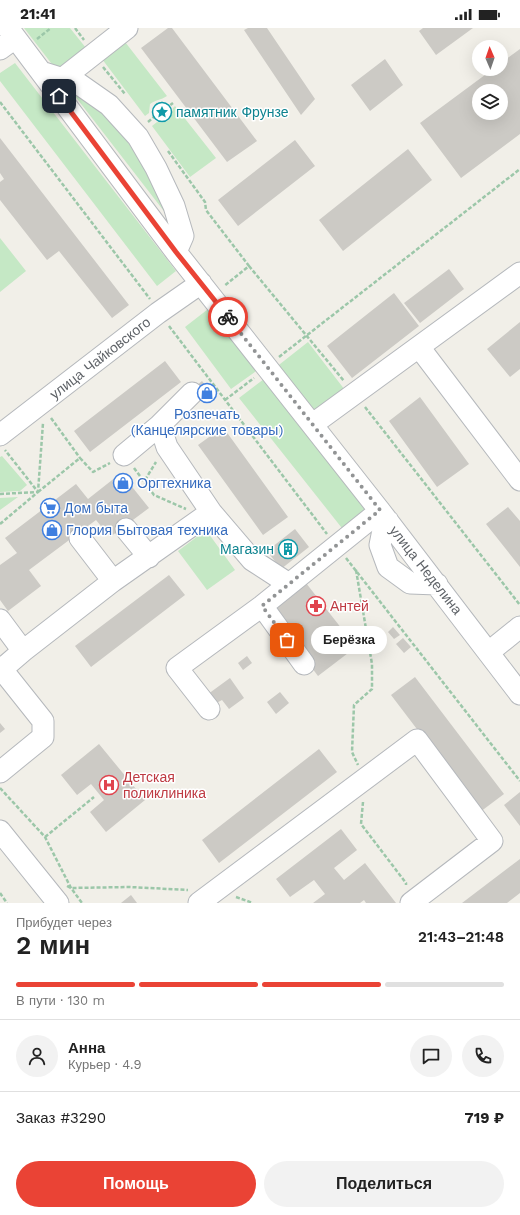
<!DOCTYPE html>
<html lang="ru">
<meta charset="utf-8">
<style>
:root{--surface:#fff;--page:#f2f2f2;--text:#222;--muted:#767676;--line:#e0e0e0;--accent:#ea4335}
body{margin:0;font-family:"Work Sans",sans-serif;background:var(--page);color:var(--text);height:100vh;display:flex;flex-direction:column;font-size:15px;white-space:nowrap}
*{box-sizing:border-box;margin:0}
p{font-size:13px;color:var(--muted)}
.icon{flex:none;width:22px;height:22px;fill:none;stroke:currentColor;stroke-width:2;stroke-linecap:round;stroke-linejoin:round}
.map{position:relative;height:875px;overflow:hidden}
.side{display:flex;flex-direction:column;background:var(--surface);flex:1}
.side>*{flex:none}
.needle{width:26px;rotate:358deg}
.fabs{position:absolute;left:472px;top:12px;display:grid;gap:8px}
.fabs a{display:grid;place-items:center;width:36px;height:36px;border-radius:50%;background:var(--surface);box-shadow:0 4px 16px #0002;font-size:20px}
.pin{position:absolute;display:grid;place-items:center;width:34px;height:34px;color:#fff;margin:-17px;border-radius:8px;box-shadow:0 2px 6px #0006}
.courier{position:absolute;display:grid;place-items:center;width:40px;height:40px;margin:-20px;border:3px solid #ea4335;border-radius:50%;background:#fff;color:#222;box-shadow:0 1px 5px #0007}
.bubble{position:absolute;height:28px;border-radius:14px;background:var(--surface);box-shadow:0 4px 16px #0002;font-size:13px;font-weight:600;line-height:28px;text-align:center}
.overview em{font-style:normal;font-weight:600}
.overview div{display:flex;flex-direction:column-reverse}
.overview{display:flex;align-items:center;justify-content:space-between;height:68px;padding:0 16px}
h1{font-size:26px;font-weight:600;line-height:30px}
.bar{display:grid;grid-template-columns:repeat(4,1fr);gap:6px 4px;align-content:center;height:48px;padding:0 16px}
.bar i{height:5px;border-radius:3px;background:var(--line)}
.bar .selected{background:var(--accent)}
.bar p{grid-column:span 4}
.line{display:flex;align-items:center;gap:10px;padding:0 16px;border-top:1px solid var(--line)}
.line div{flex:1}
.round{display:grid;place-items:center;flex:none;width:42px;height:42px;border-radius:21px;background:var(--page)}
.button{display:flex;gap:8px;margin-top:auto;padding:8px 16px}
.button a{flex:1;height:46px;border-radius:24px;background:var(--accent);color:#fff;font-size:16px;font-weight:600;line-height:46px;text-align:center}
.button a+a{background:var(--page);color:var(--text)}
.status{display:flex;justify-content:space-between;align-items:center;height:28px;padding:0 20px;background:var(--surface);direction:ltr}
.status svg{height:11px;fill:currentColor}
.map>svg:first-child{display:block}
</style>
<div class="status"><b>21:41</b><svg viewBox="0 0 49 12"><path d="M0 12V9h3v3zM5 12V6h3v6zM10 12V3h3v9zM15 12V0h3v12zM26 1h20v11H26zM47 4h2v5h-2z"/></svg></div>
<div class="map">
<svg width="520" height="875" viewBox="0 0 520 875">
<rect width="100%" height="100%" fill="#f1efe8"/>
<path fill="#c5e8c5" d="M24,0H70L86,20L58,44Z
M122,10L167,68C161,72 155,72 150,76L149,85L145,88L99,27Z
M15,35L176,243L157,258L0,53V45Z
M68,59C79,67 91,74 100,83C133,112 151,152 170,191Z
M175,78L216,130L190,149L152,98L157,94C170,96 171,90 173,80Z
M0,210L26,243L0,264Z
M212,278L259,341L231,361L185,299Z
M308,314L348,366L314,389L275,340Z
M268,348L373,482L345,504L239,370Z
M2,428L27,457L20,463L0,464V429Z
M18,469L0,482V470Z
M206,502L235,542L207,562L178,523Z"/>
<path fill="#cccac5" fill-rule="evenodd" d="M168,0H172L257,113L227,134L141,20Z
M248,0H267L315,71L301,87L244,2Z
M423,0H473L436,27L419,3Z
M520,21V106L461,150L420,95L493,41H501V35ZM479,63H501V85H479Z
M385,31L403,57L370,83L351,57Z
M0,110L129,277L112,290L59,223L47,232L0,172V154L4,151L0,145Z
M295,112L315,138L238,198L218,172Z
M408,121L432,152L343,223L319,192Z
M449,241L464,261L420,295L404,275Z
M394,265L419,298L352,350L327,318Z
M520,294V341L510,349L487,321Z
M165,333L181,354L90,424L74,403Z
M202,353L212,366L206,371L196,358Z
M420,369L469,436L437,459L389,393Z
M223,399L288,489L263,507L198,417Z
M121,445L149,480L110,509L96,492L29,542L41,558L8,583L0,572V537L17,525L5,510L76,456L88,471Z
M508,479L520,493V539L486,496Z
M295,501L309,519L281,541L267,523Z
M169,547L185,567L91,639L75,618Z
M306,555L356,619L318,648L270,584Z
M393,599L400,607L394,611L388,604Z
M403,610L411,619L404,625L396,616Z
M247,628L252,635L243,642L238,635Z
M415,649L504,766L480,784L391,667Z
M230,650L244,670L229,681L222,672L211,678L204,669Z
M280,664L289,675L276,686L267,674Z
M0,695L5,701L0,705Z
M99,716L145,772L106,804L90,784L104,772L91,756L77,767L61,747Z
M319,721L337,744L219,835L202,812Z
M520,764V798L504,777Z
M341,801L357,822L334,840L344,852L365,835L396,875H366L364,872L360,875H313L325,866L314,852L290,869L276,851Z
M520,831V865L507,875H462Z
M131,867L137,875H121Z"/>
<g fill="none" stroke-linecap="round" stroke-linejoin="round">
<defs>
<path id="minor" d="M8,0L176,224L380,483L520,666
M0,21L15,10
M41,44L79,56L109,77L138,109L156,140L174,178L183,208L176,224
M62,51L127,0
M419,319L520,452
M313,396L520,245
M160,397L192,365
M0,407L158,285L201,255
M124,427L160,397L167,419L211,484
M388,493L382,507L380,517L388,539L410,555L437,556
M126,501L149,529
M80,510L113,553
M262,578L304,636
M0,592L23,623
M489,624L520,599
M0,639L43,693V709L0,744
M2,641L23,623L113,553L211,484L252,532L289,556
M209,681L177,640L262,578L380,483
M0,803L58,875
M199,875L417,712L492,813L411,875"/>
</defs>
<use href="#minor" stroke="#b5b8bc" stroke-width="23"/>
<path stroke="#9cc7a9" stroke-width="2.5" stroke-dasharray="4 2" stroke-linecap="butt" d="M75,0L84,12
M37,11L51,0
M103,39L125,66
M0,74L150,271
M155,88L160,90L168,87L169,78
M148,94L155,88V80L157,76L162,75L169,78L173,75
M168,123L205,174L206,182L249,238L224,258
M249,238L344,353
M169,298L327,506
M279,329L520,141
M225,372L254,350
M365,379L520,577
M51,390L80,430
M134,440L154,467L186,481
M145,452L156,434
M38,464L80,430L93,444L110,435
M0,466L38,464L5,422
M0,496L38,464L43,395
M346,530L520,753
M356,542L372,636V661L354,677L352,724L358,737
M0,760L45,809L71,860L82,875
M363,774L361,796L406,855V857
M45,809L94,769
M67,858L71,860L130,859L188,862
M0,865L7,875
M236,869L253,875"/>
<use href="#minor" stroke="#fff" stroke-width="21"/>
</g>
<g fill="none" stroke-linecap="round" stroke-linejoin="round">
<path stroke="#929495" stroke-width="4" stroke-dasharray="0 7.2" d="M228,289L380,482L262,578L287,612"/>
<path stroke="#ea4335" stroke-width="5" d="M59,68L176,224L228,289"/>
</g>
<defs>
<symbol id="sight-ring" viewBox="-11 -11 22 22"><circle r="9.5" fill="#fff" stroke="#0f9aa8" stroke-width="1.5"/><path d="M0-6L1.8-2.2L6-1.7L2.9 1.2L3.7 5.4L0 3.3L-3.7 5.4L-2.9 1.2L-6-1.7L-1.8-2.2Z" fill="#0f9aa8"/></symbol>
<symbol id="shop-ring" viewBox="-11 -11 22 22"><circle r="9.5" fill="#fff" stroke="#3f7fe0" stroke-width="1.5"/><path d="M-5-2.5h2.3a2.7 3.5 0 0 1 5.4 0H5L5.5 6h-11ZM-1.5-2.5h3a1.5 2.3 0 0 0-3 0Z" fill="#3f7fe0"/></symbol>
<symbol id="supermarket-ring" viewBox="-11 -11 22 22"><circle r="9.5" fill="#fff" stroke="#3f7fe0" stroke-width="1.5"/><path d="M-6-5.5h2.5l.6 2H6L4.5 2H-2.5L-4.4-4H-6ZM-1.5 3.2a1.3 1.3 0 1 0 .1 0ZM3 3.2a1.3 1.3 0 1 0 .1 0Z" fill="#3f7fe0"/></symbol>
<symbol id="building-ring" viewBox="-11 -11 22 22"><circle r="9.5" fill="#fff" stroke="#0f9aa8" stroke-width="1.5"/><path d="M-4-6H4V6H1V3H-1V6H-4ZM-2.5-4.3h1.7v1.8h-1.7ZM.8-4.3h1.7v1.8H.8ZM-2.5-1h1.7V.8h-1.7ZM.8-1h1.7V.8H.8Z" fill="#0f9aa8"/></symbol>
<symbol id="pharmacy-ring" viewBox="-11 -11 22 22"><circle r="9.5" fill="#fff" stroke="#e0444e" stroke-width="1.5"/><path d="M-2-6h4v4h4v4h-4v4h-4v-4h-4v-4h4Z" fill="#e0444e"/></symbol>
<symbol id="hospital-ring" viewBox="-11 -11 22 22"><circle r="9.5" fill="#fff" stroke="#e0444e" stroke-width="1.5"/><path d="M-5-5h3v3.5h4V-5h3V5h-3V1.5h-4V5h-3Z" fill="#e0444e"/></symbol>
</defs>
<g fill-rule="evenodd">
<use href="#sight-ring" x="151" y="73" width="22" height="22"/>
<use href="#shop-ring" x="196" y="354" width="22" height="22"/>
<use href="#shop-ring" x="112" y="444" width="22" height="22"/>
<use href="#supermarket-ring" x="39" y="469" width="22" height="22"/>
<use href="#shop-ring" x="41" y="491" width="22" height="22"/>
<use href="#building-ring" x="277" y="510" width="22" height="22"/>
<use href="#pharmacy-ring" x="305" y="567" width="22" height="22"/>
<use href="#hospital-ring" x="98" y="746" width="22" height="22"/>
</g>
<g text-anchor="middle" stroke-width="3" stroke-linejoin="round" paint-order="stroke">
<g font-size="14" fill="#0d838f" stroke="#fff" text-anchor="start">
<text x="176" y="89">памятник Фрунзе</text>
<text x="274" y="526" text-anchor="end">Магазин</text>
</g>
<g font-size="14" fill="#5f6368" stroke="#fff">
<text transform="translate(100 330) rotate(-38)" y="5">улица Чайковского</text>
<text transform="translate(426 542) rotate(52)" y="5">улица Неделина</text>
</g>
<g font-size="14" fill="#366cbe" stroke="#fff" text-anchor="start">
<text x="207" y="391" text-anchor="middle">Розпечать<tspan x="207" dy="16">(Канцелярские товары)</tspan></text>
<text x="137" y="460">Оргтехника</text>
<text x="64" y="485">Дом быта</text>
<text x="66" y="507">Глория Бытовая техника</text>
</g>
<g font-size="14" fill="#be3a42" stroke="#fff" text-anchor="start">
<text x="330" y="583">Антей</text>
<text x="123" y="754">Детская<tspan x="123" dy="16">поликлиника</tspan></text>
</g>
</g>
</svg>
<div class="fabs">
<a><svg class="needle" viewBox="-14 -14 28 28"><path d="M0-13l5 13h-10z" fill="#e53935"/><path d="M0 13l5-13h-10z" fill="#767676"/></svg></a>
<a><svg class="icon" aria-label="layers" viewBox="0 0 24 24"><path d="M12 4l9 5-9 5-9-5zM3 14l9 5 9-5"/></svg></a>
</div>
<div class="pin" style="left:287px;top:612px;background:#ea580c"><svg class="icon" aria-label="bag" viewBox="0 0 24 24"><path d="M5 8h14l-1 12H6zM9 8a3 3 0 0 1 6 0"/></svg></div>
<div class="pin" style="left:59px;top:68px;background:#1f2937"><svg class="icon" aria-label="home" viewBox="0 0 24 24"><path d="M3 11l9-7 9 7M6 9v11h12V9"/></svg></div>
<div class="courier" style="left:228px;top:289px"><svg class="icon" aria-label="bike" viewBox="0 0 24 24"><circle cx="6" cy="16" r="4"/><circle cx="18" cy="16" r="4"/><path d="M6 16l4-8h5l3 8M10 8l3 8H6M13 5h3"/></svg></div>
<div class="bubble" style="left:311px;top:598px;width:76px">Берёзка</div>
</div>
<section class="side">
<div class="overview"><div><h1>2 мин</h1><p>Прибудет через</p></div><em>21:43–21:48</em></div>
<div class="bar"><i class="selected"></i><i class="selected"></i><i class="selected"></i><i></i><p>В пути · 130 m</p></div>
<div class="line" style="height:72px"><a class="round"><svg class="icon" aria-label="person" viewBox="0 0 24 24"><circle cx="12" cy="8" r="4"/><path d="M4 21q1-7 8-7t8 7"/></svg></a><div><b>Анна</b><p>Курьер · 4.9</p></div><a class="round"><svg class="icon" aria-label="chat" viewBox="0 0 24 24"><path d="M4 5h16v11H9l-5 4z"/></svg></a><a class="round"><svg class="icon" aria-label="phone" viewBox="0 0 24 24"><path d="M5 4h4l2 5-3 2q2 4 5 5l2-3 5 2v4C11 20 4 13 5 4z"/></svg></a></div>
<div class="line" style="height:52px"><div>Заказ #3290</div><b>719 ₽</b></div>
<div class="button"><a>Помощь</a><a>Поделиться</a></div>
</section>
